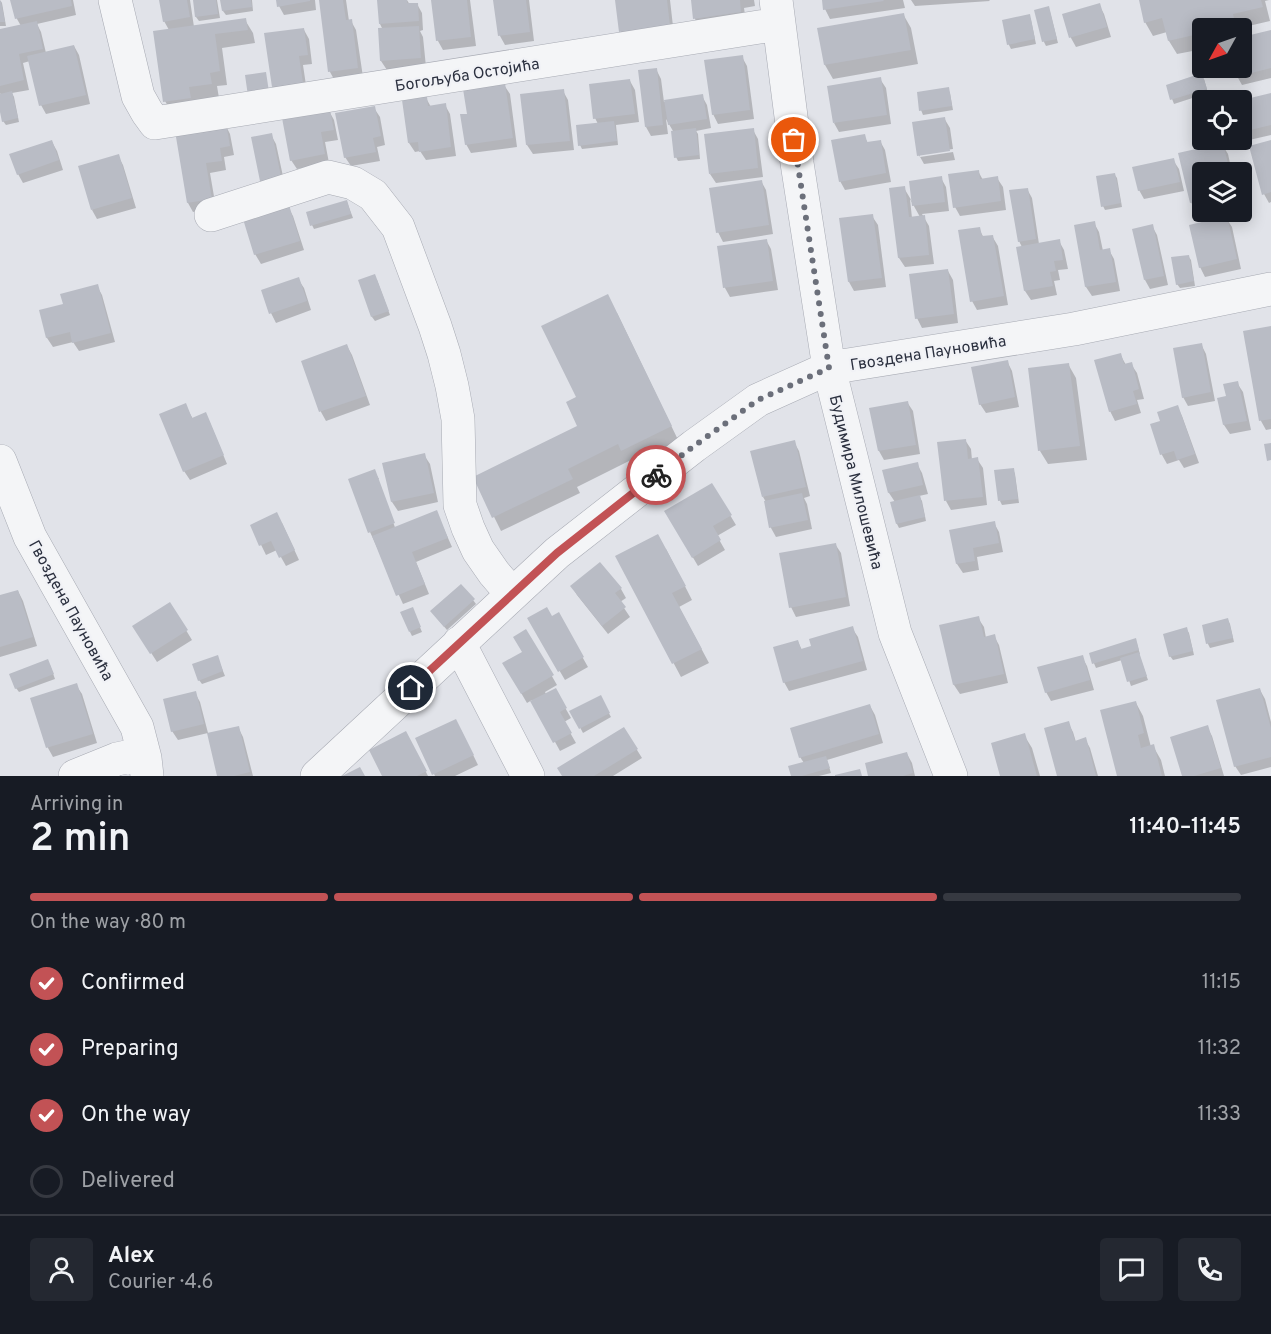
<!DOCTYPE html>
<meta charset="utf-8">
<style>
:root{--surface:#171b24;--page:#242831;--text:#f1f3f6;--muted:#9ea1a6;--line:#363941;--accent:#c25255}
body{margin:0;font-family:Overpass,sans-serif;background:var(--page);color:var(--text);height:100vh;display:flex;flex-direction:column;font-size:22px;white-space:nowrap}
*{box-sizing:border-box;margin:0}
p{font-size:20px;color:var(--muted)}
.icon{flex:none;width:33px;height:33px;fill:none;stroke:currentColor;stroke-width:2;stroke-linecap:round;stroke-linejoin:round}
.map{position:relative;height:776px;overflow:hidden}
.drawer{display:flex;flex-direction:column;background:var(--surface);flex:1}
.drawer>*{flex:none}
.needle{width:39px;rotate:230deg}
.buttons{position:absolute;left:1192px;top:18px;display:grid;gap:12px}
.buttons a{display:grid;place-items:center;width:60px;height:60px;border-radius:6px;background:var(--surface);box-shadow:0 3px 15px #0003;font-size:30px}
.pin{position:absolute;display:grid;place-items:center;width:51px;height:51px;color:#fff;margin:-26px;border:3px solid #fff;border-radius:50%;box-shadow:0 2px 6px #0007}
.courier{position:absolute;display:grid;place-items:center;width:60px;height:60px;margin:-30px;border:4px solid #c25255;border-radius:50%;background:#fff;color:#222;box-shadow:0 2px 8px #0007}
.overview em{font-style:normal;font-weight:600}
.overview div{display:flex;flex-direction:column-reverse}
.overview{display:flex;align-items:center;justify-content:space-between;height:102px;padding:0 30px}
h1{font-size:39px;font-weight:600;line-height:45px}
.bar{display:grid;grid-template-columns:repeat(4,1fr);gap:9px 6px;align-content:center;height:72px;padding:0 30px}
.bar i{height:8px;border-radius:4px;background:var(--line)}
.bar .active{background:var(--accent)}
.bar p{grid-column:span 4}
.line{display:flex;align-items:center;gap:15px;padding:0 30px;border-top:2px solid var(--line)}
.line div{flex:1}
.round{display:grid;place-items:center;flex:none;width:63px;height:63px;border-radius:6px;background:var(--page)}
ol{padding:0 30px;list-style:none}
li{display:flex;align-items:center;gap:18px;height:66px}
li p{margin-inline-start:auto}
li .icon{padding:6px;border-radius:50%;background:var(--accent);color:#fff;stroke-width:4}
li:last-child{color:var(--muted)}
li i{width:33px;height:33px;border:3px solid var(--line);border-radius:50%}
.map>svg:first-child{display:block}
</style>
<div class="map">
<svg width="1271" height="776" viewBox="0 0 1271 776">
<rect width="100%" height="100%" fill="#e1e3e9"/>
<path fill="#0003" fill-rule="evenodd" d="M0,0L2,3L6,26H0Z
M12,0H73L76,15L37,24L41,32L46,53L74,46L79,55L90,104L46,114L41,105L30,61L23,63L29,90L12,93L14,97L19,122L6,125L3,121L0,105V96L1,95L0,93V31L21,26L17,19Z
M161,0H190L194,27L245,20L253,33L255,43L222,48L227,85L217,86L219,98L173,115L165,101L169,30L164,21Z
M194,0H217L220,18L199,21L196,17Z
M221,0H252L253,11L226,15L223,11Z
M278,0H315L316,10L284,15L279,6Z
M320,0H346L349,21H351L356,30L363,77L335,81L330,72Z
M378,0H407L410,5L417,4L422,13L423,30L420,31L423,37L426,67L387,70L381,61L379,30H383L380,24Z
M433,0H470L476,46L443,50L438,41Z
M495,0H529L534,41L505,45L500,36Z
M616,0H670L674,35L626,41L621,32Z
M692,0H754L755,6L744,8L746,21L700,28L695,19Z
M824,0H903L905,8L830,19L825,9Z
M911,0H989L990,1L915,6Z
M1140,0H1269L1265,1L1270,21L1240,28H1203V49L1177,54L1169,41L1167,32L1153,36L1145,22Z
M1099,5L1104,14L1111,37L1076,47L1071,38L1064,15Z
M1036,11L1050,12L1058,43L1046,46L1044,42Z
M903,14L911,28L918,64L833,79L825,65L819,29Z
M1029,16L1031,20L1036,44L1011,49L1009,45L1004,21Z
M304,30L309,39L312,64L303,65L307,92L278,96L273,87Z
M1271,33V78L1242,85L1237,76L1235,68H1242V35L1243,39Z
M742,57L747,66L754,119L718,124L713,114Z
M656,69L661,79L664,102L702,96L707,105L711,128L696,131L698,134L700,159L678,161L676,157L673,131L666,119L668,134L651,136L646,127Z
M880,79L886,88L891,124L839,132L834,123Z
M1204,79L1208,93L1174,104L1167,86Z
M630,81L635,90L639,122L616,125L618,145L582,149L580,145L598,124L595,118Z
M504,85L510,94L517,147L471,153L466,144L468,115Z
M948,89L950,93L953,110L923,115L921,110Z
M563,91L568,100L574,150L533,154L527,145L522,95Z
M1271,95V135L1223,146L1228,154L1232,172H1203V210L1196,212L1191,202L1206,149L1201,141L1203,111V140H1242V102Z
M426,98L431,107L445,105L450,114L456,156L426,160L420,151L415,152L409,143Z
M374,108L380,117L385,145L377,147L380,161L351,166L345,157Z
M329,111L334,120L338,140L325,142L329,163L297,169L291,160Z
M944,118L950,128L953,149L920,154V157L953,152L955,160L924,164L919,155Z
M225,124L230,134L234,155L224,157L226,170L210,173L216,208L193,212L188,203L176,132Z
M753,130L758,139L763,177L716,183L710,174Z
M271,135L276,144L286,190L268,194Z
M864,136L868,143L880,141L885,150L891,182L845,190L840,181Z
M1271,141V202L1269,203L1264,194Z
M52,142L57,151L63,170L23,183L18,174Z
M118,156L123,165L136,208L97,219L92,210Z
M1173,160L1179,169L1184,191L1144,199L1139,190Z
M978,171L983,180L997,178L1003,187L1006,210L960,216L955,207Z
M1114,174L1117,178L1122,207L1105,210L1103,206Z
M941,178L946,187L949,211L922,214L929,226L934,264L905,267L899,258L891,190L904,188L913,203ZM910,199L920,217L912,218Z
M761,181L766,190L773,234L723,242L718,232Z
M1027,189L1032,198L1039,244L1059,241L1064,250L1068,269L1058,270L1060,280L1054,281L1057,295L1031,300L1025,291L1018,248L1022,247L1019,241Z
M347,202L353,218L314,229L312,225Z
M288,207L293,216L304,250L261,264L255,254Z
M872,216L878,225L886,287L854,291L849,282Z
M1226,218L1232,227L1241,269L1205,277L1200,267Z
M1094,223L1099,232L1103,251L1109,250L1114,259L1120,291L1092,296L1086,287L1076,226Z
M1152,226L1157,235L1168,285L1150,289L1145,280Z
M979,229L984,238L992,236L998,246L1008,305L977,310L972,301Z
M766,240L771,249L778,290L730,297L725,288L718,247Z
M1188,256L1191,260L1195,286L1180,288L1177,284Z
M948,271L953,280L958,323L922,328L917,318Z
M298,279L304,288L311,310L276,323L271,313Z
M377,280L390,315L375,321L372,317Z
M97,286L102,295L115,342L79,351L73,342L53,347L47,338L40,311L64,305Z
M617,313L680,444L632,467L629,461L577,487L580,493L501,531L475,478L579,427L578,398Z
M1271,328V429L1266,430L1261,421L1245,333Z
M1201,344L1206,354L1215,401L1188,406L1183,397Z
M347,346L352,355L370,405L326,421L321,412L303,362Z
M1120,354L1126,365L1131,364L1137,373L1144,399L1137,400L1141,413L1115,421L1110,411Z
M1007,361L1012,371L1019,407L986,413L980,404Z
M1068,364L1076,378L1087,460L1048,464L1040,451Z
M1237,383L1243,392L1251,430L1230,434L1224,425L1227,397Z
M907,402L913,411L920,454L884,460L879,451L871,409Z
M185,405L193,419L210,423L227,464L190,480L184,471Z
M1177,406L1182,416L1199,463L1184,468L1179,460L1167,464L1162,455L1152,425L1162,422Z
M965,440L971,449L972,460L977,459L983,468L987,505L951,510L946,501Z
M794,442L799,451L810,496L804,498L807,504L812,529L776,537L771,528L766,502L763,497Z
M424,455L430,464L438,502L398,511L392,502L384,464Z
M917,464L922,473L928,494L919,496L922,501L926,521L899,528L897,524L892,503L895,502L889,493L884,471Z
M1013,469L1015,474L1019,503L1002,505L1000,501Z
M374,471L379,479H377L396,530L436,511L452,547L416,562L429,594L403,604L370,532Z
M712,485L736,525L717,536L725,550L698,566L666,512Z
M282,523L299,560L286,566L277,550L266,555L252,526Z
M994,523L999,532L1003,552L977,557L979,570L963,573L957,564L951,531Z
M835,544L841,553L850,606L796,617L791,607Z
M666,549L692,600L679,607L709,663L681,677L617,557Z
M572,586L621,589L626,598L620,602L630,617L608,634L577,595Z
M18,591L23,601L37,646L0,657V597Z
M473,600L476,604L447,630L435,616Z
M170,604L192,640L157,662L134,626Z
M414,613L422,632L412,636L410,632Z
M558,614L588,667L565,680L529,619L551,618Z
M978,618L984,627L986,638L994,636L999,645L1008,683L960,694L954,685L941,626Z
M1228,620L1230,624L1234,642L1210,648L1208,644L1203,626Z
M852,628L858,637L867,670L789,691L784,682L798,642L802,650L812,647Z
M1186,629L1189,633L1194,655L1173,660L1170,656Z
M526,631L557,685L545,692L546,694L555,690L571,718L564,722L576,743L560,751L532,700L527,703L504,664L524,652Z
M1137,644L1140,654L1139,655L1148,680L1131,686L1122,660L1096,668L1090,654Z
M1082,657L1087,666L1094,690L1051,701L1046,692Z
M219,661L225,676L202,684L199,680Z
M50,665L55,679L19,692L16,688Z
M76,685L82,694L97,743L53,757L48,748L32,699Z
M1260,690L1265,699L1271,722V767L1241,775L1235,766Z
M195,693L200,702L208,733L178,740L172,731Z
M600,697L611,717L583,733L572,712Z
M1136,703L1143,716L1151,747L1153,746L1161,760L1165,776H1119Z
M870,706L875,715L883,743L827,760L831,773L819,776H793L804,763L800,757Z
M1068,723L1073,732L1076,742L1085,739L1090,748L1098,776H1059Z
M238,727L243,737L253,776H219Z
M1207,727L1212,736L1224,776H1184Z
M624,729L642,758L613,776H564Z
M461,730L478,765L455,776H435L417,739Z
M1024,735L1032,748L1040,776H1002Z
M411,742L428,776H384Z
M907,754L912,763L915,776H870Z"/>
<path fill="#b9bcc5" d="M10,0H71L72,6L15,19Z
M159,0H187L190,17L163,22Z
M193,0H216L218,14L195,17Z
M220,0H251L252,7L222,11Z
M276,0H310V1L277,7Z
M319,0H343L346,20L352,19L358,68L328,72Z
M377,0H407V3H418L419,21L379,24Z
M431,0H467L471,37L436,41Z
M493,0H526L530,32L498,36Z
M615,0H667L670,26L619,32Z
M691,0H740L741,12L693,19Z
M822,0H883L884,1L823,10Z
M1139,0H1261L1263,7L1233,14L1236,26L1224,28H1203V33L1168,41L1162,18L1144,23Z
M0,1H1L5,22H0Z
M1100,3L1107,27L1069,38L1062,14Z
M1049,6L1057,39L1042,42L1034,10Z
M904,13L911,50L824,65L817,28Z
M1030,14L1035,39L1007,45L1002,20Z
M246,18L248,30L215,34L220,71L210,73L212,84L189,87L191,98L163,102L153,31Z
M37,21L43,49L19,54L24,80L0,86V29Z
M419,26L421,58L380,61L378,28Z
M304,28L308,55L299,56L303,83L272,87L264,33Z
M1271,30V68L1236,77L1233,68H1242V37Z
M74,45L86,95L39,106L27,56Z
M743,55L750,110L712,115L704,60Z
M657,68L663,125L645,127L638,70Z
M266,72L269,92L248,96L245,75Z
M1202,73L1207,89L1170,100L1166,85Z
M881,77L887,115L833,123L827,86Z
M630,79L635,114L593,119L589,84Z
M505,83L513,138L465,145L460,114H467L463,89Z
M949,87L952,106L919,111L917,92Z
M564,89L570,141L526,145L520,94Z
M12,91L18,118L2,122L0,112V94Z
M1271,93V125L1242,132V100Z
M703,94L707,119L668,125L664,100Z
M427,96L428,106L446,103L451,147L419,152L418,142L408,143L402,100Z
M375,106L381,136L373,138L376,152L344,158L335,113Z
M330,110L334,130L321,132L325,154L290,161L282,118Z
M1203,110V141L1200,142L1193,112Z
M945,117L950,151L917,156L912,122Z
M614,121L617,141L578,146L576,125Z
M226,123L230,146L220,148L222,161L206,163L212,199L187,203L175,131Z
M696,128L699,155L674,158L671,131Z
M754,128L758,168L709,174L704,134Z
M272,133L282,181L261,186L251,137Z
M865,134L867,142L881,140L886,173L839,182L831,140Z
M52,140L59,160L17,175L9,154Z
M1271,140V192L1262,195L1249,146Z
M1223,143L1230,172H1203V200L1190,203L1178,153Z
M119,154L132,198L91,210L78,166Z
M1174,158L1180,182L1138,191L1132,167Z
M979,170L980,179L998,176L1001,201L953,208L948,174Z
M1115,173L1121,203L1101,207L1096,176Z
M942,176L945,202L912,206L909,181Z
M762,180L769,225L716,233L709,188Z
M905,186L909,217L925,215L929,255L898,258L889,188Z
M1028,188L1036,239L1018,242L1009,190Z
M347,200L351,214L310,226L306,212Z
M289,205L300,241L254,255L243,219Z
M873,214L882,278L848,282L839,218Z
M1227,216L1237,259L1199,268L1189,225Z
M1095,221L1100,250L1110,248L1116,282L1085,287L1074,225Z
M1153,224L1164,276L1144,280L1132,229Z
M980,227L982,236L993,235L1004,296L970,302L958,230Z
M767,239L773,281L723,288L717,246Z
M1060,239L1063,260L1054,261L1056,271L1050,272L1053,286L1024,291L1016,247Z
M1189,255L1194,281L1176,285L1171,257Z
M948,269L954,314L915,319L909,274Z
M375,274L389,311L371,317L358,280Z
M299,277L307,301L269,314L261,290Z
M98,284L111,333L72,343L70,332L46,338L39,310L63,304L60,294Z
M608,294L672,426L621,451L618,444L568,469L573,479L492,518L473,477L577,426L566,402L576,397L541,326Z
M1271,326V419L1259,421L1243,331Z
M1202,343L1211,392L1182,398L1173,348Z
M347,344L366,396L319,412L301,361Z
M1121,353L1124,364L1132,362L1139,389L1133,391L1137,404L1109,412L1094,360Z
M1008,360L1015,397L979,405L971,367Z
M1069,363L1080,446L1038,451L1028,368Z
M1238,381L1247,421L1223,425L1217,398L1226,396L1223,384Z
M908,401L916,445L878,451L869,408Z
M186,403L192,418L206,412L224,455L183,472L159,414Z
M1178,405L1195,454L1177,460L1174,451L1160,455L1150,424L1160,421L1157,412Z
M966,439L968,459L978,457L983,497L944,501L937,442Z
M795,440L806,487L762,497L750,451Z
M1271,443V460L1267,461L1264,444Z
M425,453L434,493L391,502L382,463Z
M918,462L923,485L888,493L882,470Z
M1014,468L1018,499L998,501L994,470Z
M375,469L395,523L368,533L348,479Z
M712,483L732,515L713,526L721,540L692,558L664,511Z
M802,493L808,520L769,528L764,501Z
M920,495L925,517L896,524L890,502Z
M437,510L448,538L412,552L425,584L396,596L372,536Z
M277,512L295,550L279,558L271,541L259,546L250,525Z
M995,521L999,543L973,548L975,561L956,564L949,530Z
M658,534L686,586L672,593L702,649L672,664L615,556Z
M836,543L846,597L789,608L779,553Z
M600,562L622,588L615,593L626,607L602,626L570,586Z
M461,584L475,599L444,627L430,611Z
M18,590L33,637L0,647V595Z
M170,602L188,630L150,654L132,626Z
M413,607L421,627L409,632L400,612Z
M547,607L552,616L559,612L584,657L558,672L527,618Z
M979,616L984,637L995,634L1004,674L953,685L939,625Z
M1228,618L1233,638L1206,644L1202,625Z
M853,626L863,661L783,683L773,647L798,640L801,649L811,646L809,639Z
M1187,627L1193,651L1169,657L1163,634Z
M526,629L554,675L521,694L502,663L522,652L513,637Z
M1136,638L1139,650L1092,664L1089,653Z
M1139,652L1147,676L1127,682L1120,658Z
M218,655L223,671L198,681L192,664Z
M1083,655L1090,680L1045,693L1037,667Z
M48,659L54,674L15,689L9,674Z
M77,683L93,734L46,748L30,698Z
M556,688L567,708L560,712L572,733L553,743L530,701Z
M1260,688L1271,728V757L1234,767L1216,700Z
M196,691L204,724L171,732L163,699Z
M601,695L610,713L579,729L569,711Z
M1136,701L1144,733L1138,735L1141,748L1154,744L1162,776H1117L1100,710Z
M870,704L879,734L799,758L790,728Z
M456,719L474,755L432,775L415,738Z
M1069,721L1075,741L1086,737L1096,776H1057L1044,728Z
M1208,725L1221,768L1194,776H1182L1170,737Z
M239,726L250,772L234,776H217L207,733Z
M624,727L638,749L594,776H562L557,768Z
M406,731L427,771L417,776H382L369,750Z
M1025,733L1037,776H1000L991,743Z
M907,752L913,773L903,776H868L865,763Z
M826,756L830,768L802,776H791L788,766Z
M360,767L365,776H342Z
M860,769L862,776H835V775Z"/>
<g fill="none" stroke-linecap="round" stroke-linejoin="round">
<defs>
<path id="minor" d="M115,0L138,96L147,112L155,123L778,24
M776,0L797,163L829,368L895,633L951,776
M211,215L328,177L353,183L373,195L398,227L435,326L444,354L452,386L458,419L460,505L468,528L478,550L494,573L512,594
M0,461L30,537L137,727L145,758L147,776
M459,643L528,776
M75,776L117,759L131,756L145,758
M317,776L557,553L694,446L758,400L829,368L1074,329L1271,289"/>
</defs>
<use href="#minor" stroke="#a7aab3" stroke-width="34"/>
<use href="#minor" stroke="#f4f5f7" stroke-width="33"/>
</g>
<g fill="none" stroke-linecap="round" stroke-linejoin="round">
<path stroke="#6b6f7a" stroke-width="6" stroke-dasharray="0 10.8" d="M656,475L694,446L758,400L829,368L794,140"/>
<path stroke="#c25255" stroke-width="8" d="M411,688L557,553L656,475"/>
</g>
<g text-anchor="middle" stroke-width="4.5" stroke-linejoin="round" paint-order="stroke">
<g font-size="16" fill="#2b303f" stroke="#f1f2f6">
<text transform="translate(467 74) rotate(-9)" y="6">Богољуба Остојића</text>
<text transform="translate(928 352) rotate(-9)" y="6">Гвоздена Пауновића</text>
<text transform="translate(857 482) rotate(76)" y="6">Будимира Милошевића</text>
<text transform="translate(72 610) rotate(61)" y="6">Гвоздена Пауновића</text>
</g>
</g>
</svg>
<div class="buttons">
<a><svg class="needle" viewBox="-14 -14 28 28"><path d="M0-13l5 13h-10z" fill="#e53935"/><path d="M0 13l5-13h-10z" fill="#9ea1a6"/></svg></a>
<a><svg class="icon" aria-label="locate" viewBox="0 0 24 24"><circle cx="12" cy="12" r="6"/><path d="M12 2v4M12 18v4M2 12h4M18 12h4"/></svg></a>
<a><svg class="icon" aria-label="layers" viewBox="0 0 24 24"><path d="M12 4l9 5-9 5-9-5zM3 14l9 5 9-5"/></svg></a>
</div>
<div class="pin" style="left:794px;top:140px;background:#ea580c"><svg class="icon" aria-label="bag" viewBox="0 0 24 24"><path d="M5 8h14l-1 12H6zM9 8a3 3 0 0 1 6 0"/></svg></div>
<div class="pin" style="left:411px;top:688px;background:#1f2937"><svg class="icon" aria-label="home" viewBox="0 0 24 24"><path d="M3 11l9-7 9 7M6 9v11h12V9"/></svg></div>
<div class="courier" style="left:656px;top:475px"><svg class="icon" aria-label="bike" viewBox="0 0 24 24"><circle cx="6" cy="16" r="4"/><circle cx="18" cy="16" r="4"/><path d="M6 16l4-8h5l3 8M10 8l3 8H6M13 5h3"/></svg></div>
</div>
<section class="drawer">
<div class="overview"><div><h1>2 min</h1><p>Arriving in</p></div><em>11:40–11:45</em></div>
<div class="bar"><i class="active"></i><i class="active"></i><i class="active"></i><i></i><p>On the way · 80 m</p></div>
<ol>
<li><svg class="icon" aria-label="check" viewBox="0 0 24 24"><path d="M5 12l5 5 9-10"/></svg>Confirmed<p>11:15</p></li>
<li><svg class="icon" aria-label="check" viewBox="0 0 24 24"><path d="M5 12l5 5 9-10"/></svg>Preparing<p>11:32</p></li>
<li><svg class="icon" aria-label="check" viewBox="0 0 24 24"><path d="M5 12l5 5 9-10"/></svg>On the way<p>11:33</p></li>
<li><i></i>Delivered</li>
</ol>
<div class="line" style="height:108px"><a class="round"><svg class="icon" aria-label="person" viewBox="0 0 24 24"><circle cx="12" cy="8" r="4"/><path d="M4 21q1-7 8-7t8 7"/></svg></a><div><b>Alex</b><p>Courier · 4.6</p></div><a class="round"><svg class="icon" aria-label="chat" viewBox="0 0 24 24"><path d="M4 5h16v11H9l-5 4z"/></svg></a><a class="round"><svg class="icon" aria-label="phone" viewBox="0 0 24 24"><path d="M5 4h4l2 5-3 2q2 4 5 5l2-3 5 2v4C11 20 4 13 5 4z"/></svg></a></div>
</section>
